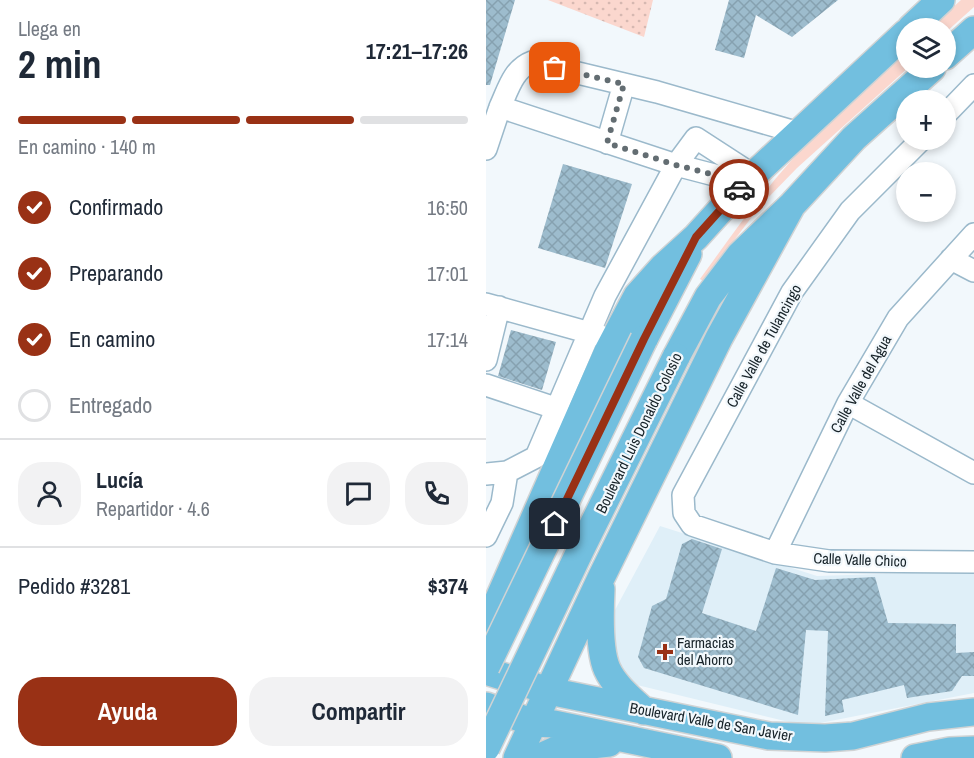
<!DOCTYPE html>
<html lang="es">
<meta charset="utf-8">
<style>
:root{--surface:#fff;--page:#f2f2f3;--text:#1f2937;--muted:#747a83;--line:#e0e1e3;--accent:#993115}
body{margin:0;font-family:"Archivo Narrow",sans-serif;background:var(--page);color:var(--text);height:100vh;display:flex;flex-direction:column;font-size:22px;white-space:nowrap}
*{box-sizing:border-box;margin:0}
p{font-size:20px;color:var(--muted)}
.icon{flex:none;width:33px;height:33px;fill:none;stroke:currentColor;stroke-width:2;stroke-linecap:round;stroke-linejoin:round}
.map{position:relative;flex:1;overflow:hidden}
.drawer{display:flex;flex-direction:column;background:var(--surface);width:486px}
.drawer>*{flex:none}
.fabs{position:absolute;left:410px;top:18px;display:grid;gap:12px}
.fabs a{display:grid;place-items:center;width:60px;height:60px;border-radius:50%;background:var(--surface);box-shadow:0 3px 9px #0003;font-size:30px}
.pin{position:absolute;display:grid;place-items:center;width:51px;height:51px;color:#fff;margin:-26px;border-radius:12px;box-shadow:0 3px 9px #0006}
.courier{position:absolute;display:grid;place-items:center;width:60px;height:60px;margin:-30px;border:4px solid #993115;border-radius:50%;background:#fff;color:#222;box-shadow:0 2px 8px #0007}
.head em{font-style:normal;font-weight:800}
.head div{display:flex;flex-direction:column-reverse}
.head{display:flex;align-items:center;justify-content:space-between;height:102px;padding:0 18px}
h1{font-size:39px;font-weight:800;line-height:45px}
.bar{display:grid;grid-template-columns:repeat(4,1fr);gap:9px 6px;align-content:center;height:72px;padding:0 18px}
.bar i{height:8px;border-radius:4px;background:var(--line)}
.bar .on{background:var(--accent)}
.bar p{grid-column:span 4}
.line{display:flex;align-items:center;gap:15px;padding:0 18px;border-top:2px solid var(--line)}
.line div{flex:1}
.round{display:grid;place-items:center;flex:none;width:63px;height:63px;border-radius:24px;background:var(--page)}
ol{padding:0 18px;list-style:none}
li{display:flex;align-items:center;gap:18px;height:66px}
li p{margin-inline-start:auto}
li .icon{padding:6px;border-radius:50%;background:var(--accent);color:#fff;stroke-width:4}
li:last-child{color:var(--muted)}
li i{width:33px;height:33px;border:3px solid var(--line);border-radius:50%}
.button{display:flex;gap:12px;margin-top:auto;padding:12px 18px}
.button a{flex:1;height:69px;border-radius:24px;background:var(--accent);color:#fff;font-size:24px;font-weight:800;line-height:69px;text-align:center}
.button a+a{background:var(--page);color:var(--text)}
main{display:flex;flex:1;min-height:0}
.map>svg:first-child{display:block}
</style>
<main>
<section class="drawer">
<div class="head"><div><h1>2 min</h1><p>Llega en</p></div><em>17:21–17:26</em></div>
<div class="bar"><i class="on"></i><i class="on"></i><i class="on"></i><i></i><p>En camino · 140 m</p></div>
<ol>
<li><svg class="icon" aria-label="check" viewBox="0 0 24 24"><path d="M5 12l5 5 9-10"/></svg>Confirmado<p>16:50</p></li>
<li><svg class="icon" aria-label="check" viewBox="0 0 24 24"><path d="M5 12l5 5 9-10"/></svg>Preparando<p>17:01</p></li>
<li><svg class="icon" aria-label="check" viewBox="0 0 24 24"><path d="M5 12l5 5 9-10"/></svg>En camino<p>17:14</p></li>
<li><i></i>Entregado</li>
</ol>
<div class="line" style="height:108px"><a class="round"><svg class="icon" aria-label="person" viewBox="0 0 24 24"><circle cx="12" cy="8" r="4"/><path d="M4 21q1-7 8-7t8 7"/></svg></a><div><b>Lucía</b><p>Repartidor · 4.6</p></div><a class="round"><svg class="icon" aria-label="chat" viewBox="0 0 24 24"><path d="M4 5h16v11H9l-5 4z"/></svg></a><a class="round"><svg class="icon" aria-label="phone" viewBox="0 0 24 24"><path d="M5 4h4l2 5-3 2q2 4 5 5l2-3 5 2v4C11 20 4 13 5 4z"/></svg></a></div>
<div class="line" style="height:78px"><div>Pedido #3281</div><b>$374</b></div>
<div class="button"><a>Ayuda</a><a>Compartir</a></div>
</section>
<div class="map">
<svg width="488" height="758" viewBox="0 0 488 758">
<defs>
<pattern id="grass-dots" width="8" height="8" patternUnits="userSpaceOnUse" patternTransform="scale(1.5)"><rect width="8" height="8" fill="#fbd7ce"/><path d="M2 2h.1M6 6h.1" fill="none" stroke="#d6b8b1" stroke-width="1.8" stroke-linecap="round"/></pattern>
<pattern id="building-cross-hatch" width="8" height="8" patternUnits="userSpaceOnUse" patternTransform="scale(1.5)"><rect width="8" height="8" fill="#9dbccd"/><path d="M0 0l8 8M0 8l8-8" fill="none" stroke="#86a1b0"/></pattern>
</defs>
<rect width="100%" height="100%" fill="#f2f8fc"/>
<path fill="#dfeff8" d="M174,526L331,576L488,571V693L329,724L307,723L147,684L129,665L124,641L129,610Z"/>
<path fill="url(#grass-dots)" d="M62,0H167L158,37Z"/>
<path fill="#fbd7ce" d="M475,0H488V7L459,33V28H444Z
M420,50V68H422L311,168L275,205L217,281L214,279C243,239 271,199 304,162C339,122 381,87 420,50Z"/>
<path fill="url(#building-cross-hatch)" d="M0,0H29L4,85H0Z
M243,0H352L306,37L270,15L258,58L229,50Z
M77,164L146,184L119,268L52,248Z
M25,330L70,342L56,390L12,376Z
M206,539L236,549L216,613L270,631L290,568L329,580L389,577L402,623L470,624V653L488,652V676H476L466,691L421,698L418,685L356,700L358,712L339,716L342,631L320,630L312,715L158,668L152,657L166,606L180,599L196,544Z"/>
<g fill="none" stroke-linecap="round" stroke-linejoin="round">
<defs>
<path id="minor" d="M14,107C22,90 27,69 46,62L171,92L313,133
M459,115L488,85
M435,140L364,211L306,292L197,495L198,513L206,525L289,553L343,561L488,562
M121,143L138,84
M0,149L14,107L190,165L119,296L50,457L21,472L0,474
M259,183L190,165L210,138L267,175
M465,259L488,271
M0,304L115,336
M0,360L13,307
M0,385L72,409
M362,403L488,473
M0,536L16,503L21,472
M289,553L362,403L412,318L488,234"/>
<path id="major" d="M425,28L455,0
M459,56L488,30
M158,339L202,254
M190,357L222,297L254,255L306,205L368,138L446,68
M115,589C114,610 113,651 121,669C128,685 145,699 158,711
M0,628L122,351L151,296L177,267L210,237L259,183L420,33
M0,671L63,691L283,736L339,738L367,736L442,717L488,712
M0,706L48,723L68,724L232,758
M31,758L115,578L233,338L306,205
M52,758L72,749L123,743
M429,758L464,751L488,750"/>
</defs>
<use href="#minor" stroke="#9bb9cb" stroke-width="24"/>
<use href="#major" stroke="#d0d3d4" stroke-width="30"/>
<use href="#minor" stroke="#fff" stroke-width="21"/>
<use href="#major" stroke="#72bfdf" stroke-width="27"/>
<defs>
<path id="major-bridge" d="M0,667L158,339
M0,748L95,549L190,357"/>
</defs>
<use href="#major-bridge" stroke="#d0d3d4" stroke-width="30" stroke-linecap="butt"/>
<use href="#major-bridge" stroke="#72bfdf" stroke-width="27"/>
</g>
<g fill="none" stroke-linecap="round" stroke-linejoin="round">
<path stroke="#636d72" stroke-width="6" stroke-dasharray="0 10.8" d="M69,68L138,84L121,143L190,165L259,183L253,189"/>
<path stroke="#993115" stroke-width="8" d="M69,524L158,339L210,237L253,189"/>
</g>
<path fill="#993115" stroke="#f2f8fc" stroke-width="2" d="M176 643h6v6h6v6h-6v6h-6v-6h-6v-6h6z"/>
<g text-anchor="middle" stroke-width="4.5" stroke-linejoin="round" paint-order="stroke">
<g font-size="15" fill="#162228" stroke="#f2f8fc">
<text transform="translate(278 346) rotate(-61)" y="5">Calle Valle de Tulancingo</text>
<text transform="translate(375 384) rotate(-61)" y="5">Calle Valle del Agua</text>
<text transform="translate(153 433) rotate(-64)" y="5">Boulevard Luis Donaldo Colosio</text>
<text transform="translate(374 560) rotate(2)" y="5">Calle Valle Chico</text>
<text transform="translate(225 722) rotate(10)" y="5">Boulevard Valle de San Javier</text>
</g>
<g font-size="15" fill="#162228" stroke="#f2f8fc" text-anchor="start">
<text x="191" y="648">Farmacias<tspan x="191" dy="17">del Ahorro</tspan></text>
</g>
</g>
</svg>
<div class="fabs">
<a><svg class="icon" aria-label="layers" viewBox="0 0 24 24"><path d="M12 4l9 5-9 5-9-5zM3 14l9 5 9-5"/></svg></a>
<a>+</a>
<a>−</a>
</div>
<div class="pin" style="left:69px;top:68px;background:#ea580c"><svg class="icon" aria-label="bag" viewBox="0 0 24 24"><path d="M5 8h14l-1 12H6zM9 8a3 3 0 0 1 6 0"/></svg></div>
<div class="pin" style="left:69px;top:524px;background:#1f2937"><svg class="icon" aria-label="home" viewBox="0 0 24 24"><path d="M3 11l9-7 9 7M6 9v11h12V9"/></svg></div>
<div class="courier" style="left:253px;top:189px"><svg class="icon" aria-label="car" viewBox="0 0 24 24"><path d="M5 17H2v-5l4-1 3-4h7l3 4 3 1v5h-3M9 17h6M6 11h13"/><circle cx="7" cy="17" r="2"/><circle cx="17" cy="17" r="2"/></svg></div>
</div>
</main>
